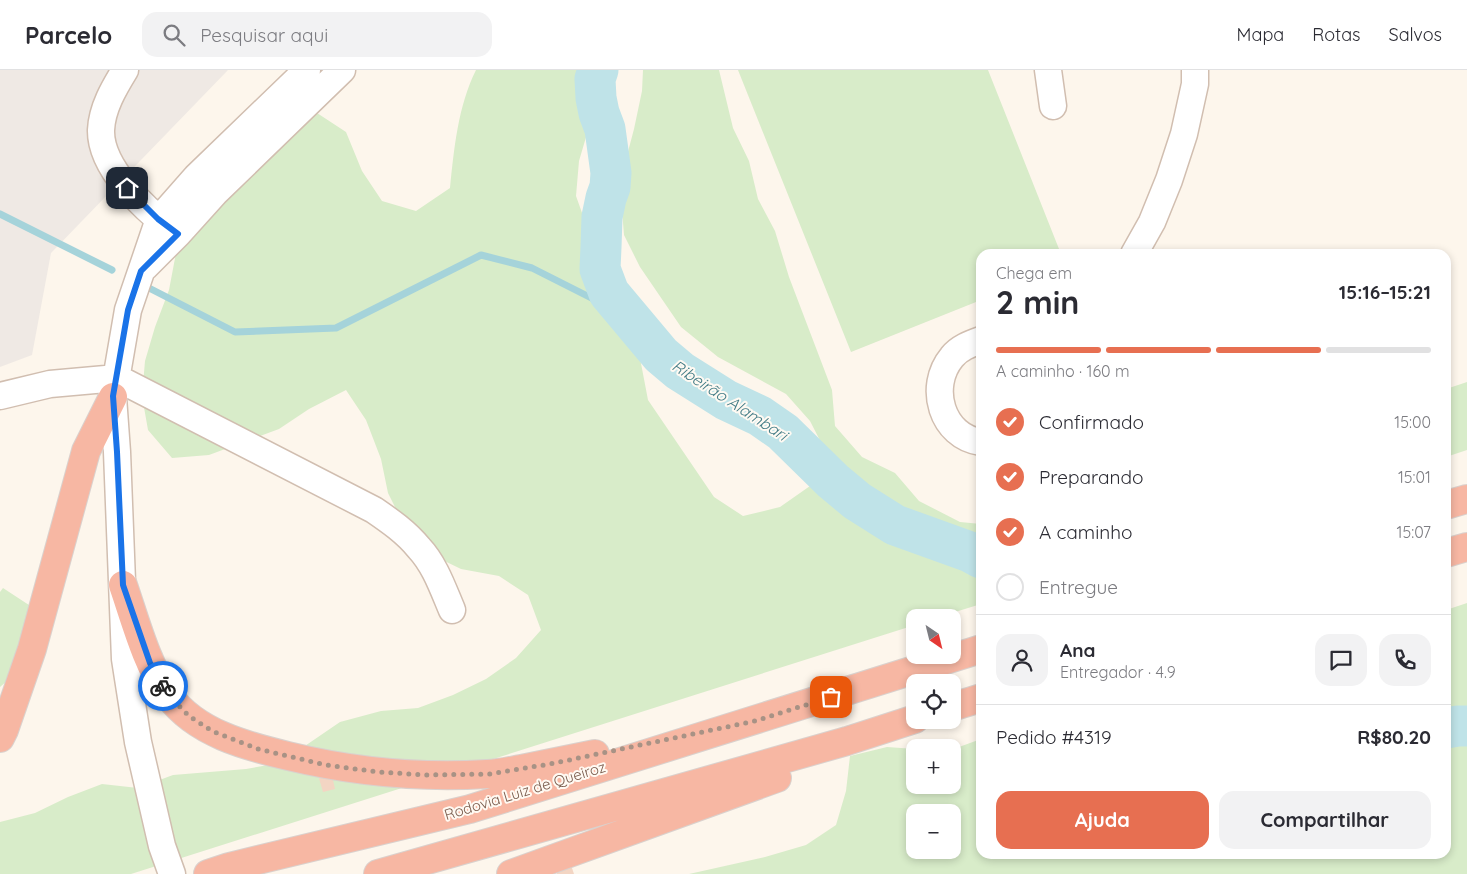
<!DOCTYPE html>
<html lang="pt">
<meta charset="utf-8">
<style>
:root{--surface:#fff;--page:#f2f2f3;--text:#2b2b33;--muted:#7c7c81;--line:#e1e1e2;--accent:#e76f51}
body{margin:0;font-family:Quicksand,sans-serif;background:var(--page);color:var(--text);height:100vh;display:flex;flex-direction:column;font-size:19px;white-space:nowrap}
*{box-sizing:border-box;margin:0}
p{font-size:16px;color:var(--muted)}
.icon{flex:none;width:28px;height:28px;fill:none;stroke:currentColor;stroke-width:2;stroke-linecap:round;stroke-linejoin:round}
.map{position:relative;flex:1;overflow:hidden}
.drawer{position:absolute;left:976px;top:179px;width:475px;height:610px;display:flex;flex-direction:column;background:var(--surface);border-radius:15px;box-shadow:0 2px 8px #0003}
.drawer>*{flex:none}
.needle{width:32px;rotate:145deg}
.fabs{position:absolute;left:906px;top:539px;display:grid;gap:10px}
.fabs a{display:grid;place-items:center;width:55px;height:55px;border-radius:10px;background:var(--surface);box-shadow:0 2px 8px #0003;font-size:25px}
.pin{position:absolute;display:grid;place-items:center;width:42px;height:42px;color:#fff;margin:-21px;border-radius:10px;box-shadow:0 2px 8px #0006}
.courier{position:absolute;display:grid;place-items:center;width:50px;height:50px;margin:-25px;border:4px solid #1a73e8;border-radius:50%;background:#fff;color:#222;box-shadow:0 1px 6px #0007}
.overview em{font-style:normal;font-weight:800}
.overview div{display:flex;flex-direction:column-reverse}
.overview{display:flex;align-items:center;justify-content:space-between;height:85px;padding:0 20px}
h1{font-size:32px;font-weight:800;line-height:38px}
.bar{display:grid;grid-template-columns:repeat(4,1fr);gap:8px 5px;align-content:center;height:60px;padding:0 20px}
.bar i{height:6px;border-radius:4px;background:var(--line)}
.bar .on{background:var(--accent)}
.bar p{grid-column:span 4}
.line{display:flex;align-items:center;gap:12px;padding:0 20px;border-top:1px solid var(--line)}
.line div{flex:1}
.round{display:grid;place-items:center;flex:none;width:52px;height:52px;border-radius:15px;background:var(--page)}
ol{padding:0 20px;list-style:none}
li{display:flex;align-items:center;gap:15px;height:55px}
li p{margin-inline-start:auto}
li .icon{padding:5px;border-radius:50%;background:var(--accent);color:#fff;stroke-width:4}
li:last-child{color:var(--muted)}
li i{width:28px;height:28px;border:2px solid var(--line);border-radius:50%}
.action{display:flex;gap:10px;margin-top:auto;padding:10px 20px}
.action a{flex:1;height:58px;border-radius:15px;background:var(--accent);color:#fff;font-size:20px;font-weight:800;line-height:58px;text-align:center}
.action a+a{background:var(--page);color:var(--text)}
header{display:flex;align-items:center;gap:30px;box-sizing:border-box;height:70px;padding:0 25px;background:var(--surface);border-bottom:1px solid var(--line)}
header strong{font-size:24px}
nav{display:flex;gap:28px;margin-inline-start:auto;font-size:18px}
.search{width:350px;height:45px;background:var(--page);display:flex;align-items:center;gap:12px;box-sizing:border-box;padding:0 18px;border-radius:15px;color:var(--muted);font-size:19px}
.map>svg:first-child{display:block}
</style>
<header>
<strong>Parcelo</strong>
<div class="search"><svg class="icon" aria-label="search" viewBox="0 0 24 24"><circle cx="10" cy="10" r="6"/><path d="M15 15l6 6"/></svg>Pesquisar aqui</div>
<nav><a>Mapa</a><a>Rotas</a><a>Salvos</a></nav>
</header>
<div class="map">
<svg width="1467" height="804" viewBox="0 0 1467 804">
<rect width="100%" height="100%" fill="#fdf6ec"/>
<path fill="#efe9e4" d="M0,0H228L51,183L32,285L0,297Z"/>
<path fill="#d8ecc9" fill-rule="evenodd" d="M476,0H605L603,20L589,57L579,91L576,126L601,196L635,262L648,330L714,427L743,446L780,437L810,416L829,388L810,351L786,324L718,287L681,257L640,197L624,165L621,128L625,93L634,59L642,21L643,0H719L733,58L749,91L758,129L775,161L789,207L832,320L835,356L862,387L895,403L919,431L960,452L981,454V534L939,547L915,548V555L131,804H0V752L35,743L68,727L102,714L138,718L173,705L246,699L280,693L340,652L381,641L418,638L453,625L486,609L516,588L541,560L528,525L499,506L461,499L428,483L404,455L388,423L381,389L366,350L346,320L309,339L279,359L209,385L172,388L148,360L142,326L145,291L155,257L169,220L176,183L278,42L317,43L346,62L362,101L382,131L416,141L450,118C454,79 458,36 476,0Z
M738,0H988L1061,184H981V230L851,282Z
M1467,312V380L1446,387V319Z
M3,518L32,537L16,603L0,617V522Z
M1467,533V804H689L765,787L806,775L836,755L846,721L850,686L887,677L915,679V715H952L953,678L959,677L981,669V784H1446V540ZM952,742V780H915V742Z"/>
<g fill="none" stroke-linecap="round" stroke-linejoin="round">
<path stroke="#a5d3da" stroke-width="7" d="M0,144L112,200
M149,218L235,262L336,258L481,185L532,198L629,247"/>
<path stroke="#bfe3e8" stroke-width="41" d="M598,0L595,9L596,28L599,43L605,59L611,103L610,117L606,128L602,147L601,177L600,199L609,223L661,285L680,301L726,330L760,346L783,362L833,411L857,431L895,455L970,482L981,488
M1446,658L1458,656H1467"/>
</g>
<path fill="#f3d5c3" d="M331,701L335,719L323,722L318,705Z
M570,792L574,804H557L555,797Z"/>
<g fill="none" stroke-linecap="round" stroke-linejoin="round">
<defs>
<path id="minor" d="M125,0C114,18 102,38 101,60C100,98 145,139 172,160
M1048,0L1053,36
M1134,184L1152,152L1169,110L1184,64L1195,14V0
M145,197L178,164L215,123L342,0
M981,270C970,274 959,278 952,287C927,317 942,367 981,372
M0,326L50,314L117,308L374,440C390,451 406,462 419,478C435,495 443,519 452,540
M172,804L162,776L138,672L125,589L117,382L113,327L128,240L159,149L196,107L307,0"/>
<path id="motorway" d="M1446,435L1467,429
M1446,483L1467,477
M123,515C135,550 147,596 169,626C196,663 246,676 288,686C354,702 420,708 487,704C498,704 510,701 521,699C545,694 570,689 595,684
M952,637L981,628
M0,668L4,660L32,579L86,381L113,327
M208,804L229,797L470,739L981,579
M378,804L847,671L915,649
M511,804L777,708"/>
</defs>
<use href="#minor" stroke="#d1beb0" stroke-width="29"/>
<use href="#motorway" stroke="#dad1cd" stroke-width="30"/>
<use href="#minor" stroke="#fff" stroke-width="26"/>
<use href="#motorway" stroke="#f7b7a3" stroke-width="28"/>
</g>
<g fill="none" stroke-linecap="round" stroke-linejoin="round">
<path stroke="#a89285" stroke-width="5" stroke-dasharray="0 9" d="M163,616L169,626L189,646L212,661L258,679L326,695L378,702L426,705L489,704L550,694L755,651L831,627"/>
<path stroke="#1a73e8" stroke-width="6" d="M127,118L158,149L178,164L141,201L128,240L113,326L117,382L123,515L150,593L163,616"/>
</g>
<g text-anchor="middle" stroke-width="4" stroke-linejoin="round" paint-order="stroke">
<g font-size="15" fill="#7a5c4d" stroke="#fffaf3">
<text transform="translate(525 721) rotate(-17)" y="5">Rodovia Luiz de Queiroz</text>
</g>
<g font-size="16" font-style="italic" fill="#437c86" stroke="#fffaf3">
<text transform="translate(730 330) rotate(33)" y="6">Ribeirão Alambari</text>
</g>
</g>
</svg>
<div class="fabs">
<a><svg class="needle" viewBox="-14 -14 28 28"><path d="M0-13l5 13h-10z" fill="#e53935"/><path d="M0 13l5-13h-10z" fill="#7c7c81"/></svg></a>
<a><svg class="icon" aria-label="locate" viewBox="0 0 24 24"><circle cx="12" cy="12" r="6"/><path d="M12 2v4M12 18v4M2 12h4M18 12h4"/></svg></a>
<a>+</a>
<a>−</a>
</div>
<div class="pin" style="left:831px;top:627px;background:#ea580c"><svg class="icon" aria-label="bag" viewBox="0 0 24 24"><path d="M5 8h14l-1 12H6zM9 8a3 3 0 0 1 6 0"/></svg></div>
<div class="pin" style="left:127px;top:118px;background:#1f2937"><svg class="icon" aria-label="home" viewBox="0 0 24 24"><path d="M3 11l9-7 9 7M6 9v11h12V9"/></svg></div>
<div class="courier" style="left:163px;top:616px"><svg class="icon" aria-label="bike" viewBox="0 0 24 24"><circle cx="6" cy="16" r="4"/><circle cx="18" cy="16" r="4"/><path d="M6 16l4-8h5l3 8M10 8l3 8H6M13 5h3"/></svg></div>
<section class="drawer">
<div class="overview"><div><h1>2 min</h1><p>Chega em</p></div><em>15:16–15:21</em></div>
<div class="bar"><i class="on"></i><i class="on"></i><i class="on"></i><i></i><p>A caminho · 160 m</p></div>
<ol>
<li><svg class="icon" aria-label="check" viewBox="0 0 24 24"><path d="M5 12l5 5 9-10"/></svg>Confirmado<p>15:00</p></li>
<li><svg class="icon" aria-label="check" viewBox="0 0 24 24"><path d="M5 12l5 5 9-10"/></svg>Preparando<p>15:01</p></li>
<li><svg class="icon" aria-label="check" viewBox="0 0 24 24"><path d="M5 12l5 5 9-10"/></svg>A caminho<p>15:07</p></li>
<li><i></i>Entregue</li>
</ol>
<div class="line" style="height:90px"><a class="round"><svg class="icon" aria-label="person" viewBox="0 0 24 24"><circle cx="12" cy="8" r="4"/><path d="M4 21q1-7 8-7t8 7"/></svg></a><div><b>Ana</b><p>Entregador · 4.9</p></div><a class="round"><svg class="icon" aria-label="chat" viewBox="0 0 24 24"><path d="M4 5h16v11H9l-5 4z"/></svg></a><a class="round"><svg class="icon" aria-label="phone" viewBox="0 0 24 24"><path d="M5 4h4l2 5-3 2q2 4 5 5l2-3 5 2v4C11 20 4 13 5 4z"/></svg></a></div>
<div class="line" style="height:65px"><div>Pedido #4319</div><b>R$80.20</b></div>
<div class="action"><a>Ajuda</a><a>Compartilhar</a></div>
</section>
</div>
